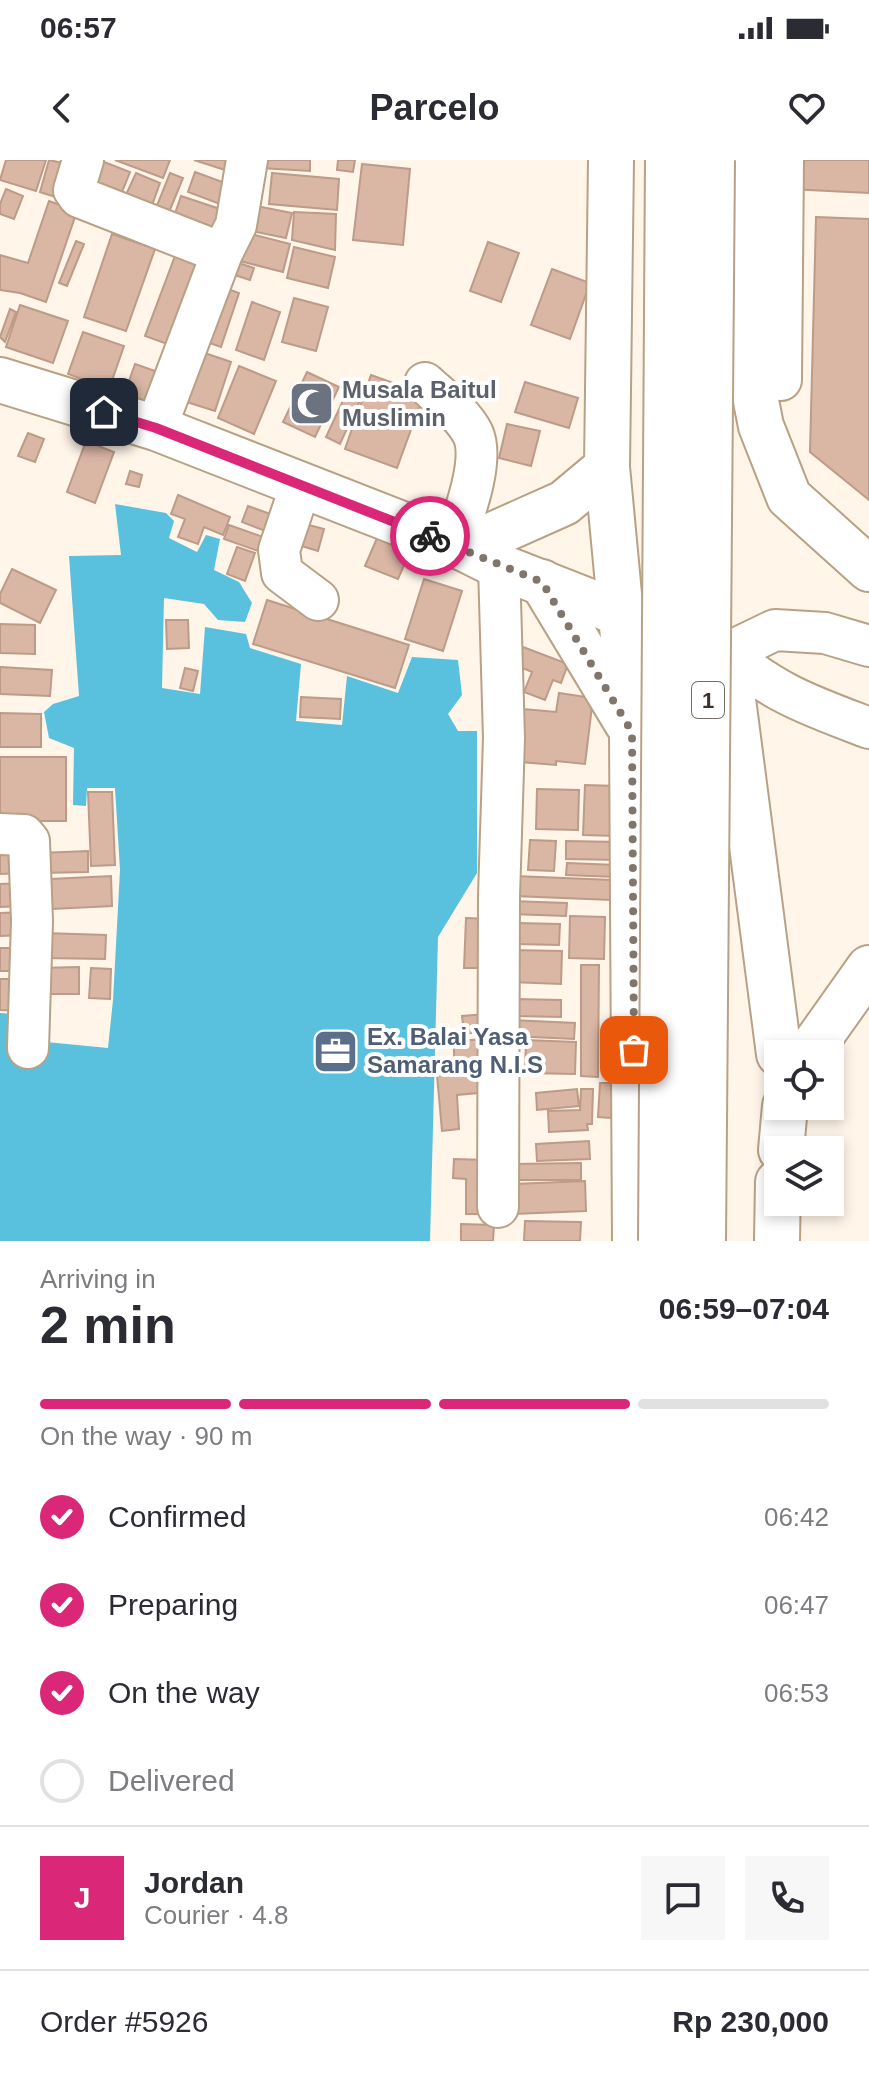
<!DOCTYPE html>
<meta charset="utf-8">
<style>
:root{--surface:#fff;--page:#f7f7f7;--text:#2b2b33;--muted:#7c7c81;--line:#e1e1e2;--accent:#db2777}
body{margin:0;font-family:Helvetica,sans-serif;background:var(--page);color:var(--text);height:100vh;display:flex;flex-direction:column;font-size:30px;white-space:nowrap}
*{box-sizing:border-box;margin:0}
p{font-size:26px;color:var(--muted)}
.icon{flex:none;width:44px;height:44px;fill:none;stroke:currentColor;stroke-width:2;stroke-linecap:round;stroke-linejoin:round}
.map{position:relative;height:1081px;overflow:hidden}
.details{display:flex;flex-direction:column;background:var(--surface);flex:1}
.details>*{flex:none}
.controls{position:absolute;left:764px;top:880px;display:grid;gap:16px}
.controls a{display:grid;place-items:center;width:80px;height:80px;border-radius:0px;background:var(--surface);box-shadow:0 4px 12px #0003;font-size:40px}
.pin{position:absolute;display:grid;place-items:center;width:68px;height:68px;color:#fff;margin:-34px;border-radius:16px;box-shadow:0 4px 12px #0006}
.courier{position:absolute;display:grid;place-items:center;width:80px;height:80px;margin:-40px;border:6px solid #db2777;border-radius:50%;background:#fff;color:#222;box-shadow:0 2px 10px #0007}
.summary em{font-style:normal;font-weight:800}
.summary div{display:flex;flex-direction:column-reverse}
.summary{display:flex;align-items:center;justify-content:space-between;height:136px;padding:0 40px}
h1{font-size:52px;font-weight:800;line-height:60px}
.bar{display:grid;grid-template-columns:repeat(4,1fr);gap:12px 8px;align-content:center;height:96px;padding:0 40px}
.bar i{height:10px;border-radius:6px;background:var(--line)}
.bar .current{background:var(--accent)}
.bar p{grid-column:span 4}
.line{display:flex;align-items:center;gap:20px;padding:0 40px;border-top:2px solid var(--line)}
.line div{flex:1}
.round{display:grid;place-items:center;flex:none;width:84px;height:84px;border-radius:0px;background:var(--page)}
ol{padding:0 40px;list-style:none}
li{display:flex;align-items:center;gap:24px;height:88px}
li p{margin-inline-start:auto}
li .icon{padding:8px;border-radius:50%;background:var(--accent);color:#fff;stroke-width:4}
li:last-child{color:var(--muted)}
li i{width:44px;height:44px;border:4px solid var(--line);border-radius:50%}
.status{display:flex;justify-content:space-between;align-items:center;height:56px;padding:0 40px;background:var(--surface);direction:ltr}
.status svg{height:22px;fill:currentColor}
header{display:flex;justify-content:space-between;align-items:center;height:104px;padding:0 40px;background:var(--surface);font-size:36px;font-weight:800}
.map>svg:first-child{display:block}
</style>
<div class="status"><b>06:57</b><svg viewBox="0 0 49 12"><path d="M0 12V9h3v3zM5 12V6h3v6zM10 12V3h3v9zM15 12V0h3v12zM26 1h20v11H26zM47 4h2v5h-2z"/></svg></div>
<header><svg class="icon" aria-label="back" viewBox="0 0 24 24"><path d="M15 5l-7 7 7 7"/></svg>Parcelo<svg class="icon" aria-label="heart" viewBox="0 0 24 24"><path d="M12 20l-8-8c-3-5 5-10 8-4 3-6 11-1 8 4z"/></svg></header>
<div class="map">
<svg width="869" height="1081" viewBox="0 0 869 1081">
<rect width="100%" height="100%" fill="#fff5e9"/>
<path fill="#59c1de" d="M115,344L166,353L174,361L169,378L197,392L206,375L220,379L214,410L239,422L252,443L245,462L218,460L204,444L164,438L162,528L200,534L205,467L246,474L250,488L301,504L296,561L342,565L347,516L398,533L412,497L458,500L462,535L448,554L458,571H477V713L438,777L430,1081H0V853L15,854L46,882L108,888L113,840L120,710L115,628H87L86,646L73,645L74,588L49,578L44,552L53,544L79,536L69,396L121,395Z"/>
<path fill="#dab6a4" stroke="#bd9b88" stroke-width="2" d="M6,0H46L36,31L0,20Z
M49,0L76,6L65,40L40,32Z
M99,0L130,12L122,32L82,17Z
M115,0H170L163,18Z
M194,0H232L228,11Z
M261,0H310V11L261,8Z
M338,0H355L353,12L337,10Z
M791,0H869V33L789,29Z
M362,4L410,9L403,85L353,80Z
M195,12L236,27L228,47L188,32Z
M136,13L160,23L151,48L125,37Z
M170,13L183,18L165,62L152,58Z
M272,13L339,19L337,50L269,44Z
M6,29L23,36L14,59L0,54V44Z
M181,36L235,54L225,83L171,65Z
M49,41L77,51L46,142L20,133L0,130V95L28,103Z
M252,45L292,53L286,78L247,70Z
M294,52L336,54L335,90L292,80Z
M816,57L869,59V340L810,292Z
M239,71L290,84L283,112L232,99Z
M112,74L155,89L126,171L84,157Z
M76,81L84,84L67,126L59,123Z
M488,82L519,93L501,142L470,131Z
M294,87L335,97L328,128L287,118Z
M178,88L214,101L181,189L145,176Z
M223,98L254,108L250,120L219,110Z
M552,109L590,123L570,179L531,165Z
M217,125L239,133L221,187L198,179Z
M294,138L328,147L316,191L282,182Z
M252,142L280,152L264,200L236,190Z
M20,145L68,161L53,203L6,187Z
M10,149L16,152L5,182L0,177Z
M83,172L124,186L109,229L68,214Z
M187,187L231,202L215,251L171,237Z
M135,204L161,213L151,244L124,235Z
M239,206L276,221L254,274L218,258Z
M307,212L339,227L315,277L283,262Z
M371,215L424,234L397,308L345,289Z
M525,222L578,238L569,268L515,252Z
M347,232L361,238L340,284L326,277Z
M507,264L540,271L531,306L499,298Z
M28,273L44,279L35,302L18,296Z
M86,281L114,292L95,343L67,332Z
M130,311L142,315L139,327L126,324Z
M178,335L230,357L223,375L204,367L198,384L178,377L185,359L171,354Z
M248,346L279,357L273,374L242,362Z
M301,363L324,369L318,391L295,384Z
M229,365L269,379L264,393L224,379Z
M377,378L410,392L398,419L365,406Z
M237,387L255,393L245,421L227,414Z
M12,409L56,430L40,463L0,443V434Z
M424,419L462,431L443,491L405,479Z
M267,440L409,485L395,528L253,484Z
M166,460H188L189,488L167,489Z
M0,464L35,465V494L0,493Z
M523,487L568,504L561,523L553,520L545,540L524,532L532,512L516,505Z
M0,507L52,510L50,536L0,534Z
M185,508L198,511L193,531L180,528Z
M559,533L593,538L585,604L556,601V605L520,602L524,549L556,552Z
M301,537L341,539L340,559L300,557Z
M0,553L41,554V587H0Z
M0,597H66V661H0Z
M585,625L618,626L617,676L583,675Z
M537,629L579,630L578,670L536,669Z
M88,632H112L115,705L91,706Z
M530,680L556,681L554,711L528,710Z
M566,681L620,682V700L566,699Z
M0,687H21L22,713L0,714Z
M88,691V712L41,713L40,693Z
M567,703L616,705V717L566,715Z
M111,716L112,746L52,749L51,719Z
M515,716L612,720L611,740L514,736Z
M22,723V746L0,747V724Z
M510,741L567,743L566,756L510,754Z
M25,752L26,775L0,776V753Z
M570,756L605,757L604,799L569,798Z
M466,758L490,759L489,808H464Z
M517,763L560,764L559,785L516,784Z
M44,773L106,775L105,799L43,798Z
M0,788H23L22,811H0Z
M511,790L562,791L561,824L510,822Z
M581,805H599L598,917L581,916Z
M79,807V834H39V808Z
M91,808L111,809L110,839L89,838Z
M0,819H22L21,851L0,850Z
M517,839L561,840V857L516,856Z
M487,854L489,871L464,874L462,856Z
M511,860L575,863L574,879L510,876Z
M486,879L488,898L454,900V881Z
M526,880L576,882L575,914L525,913Z
M487,912L489,932L457,935L459,969L442,971L437,915Z
M600,923H612L611,958L598,957Z
M577,929L579,946L537,950L536,933Z
M581,929H593L592,964H587L588,970L549,972L548,951L580,950Z
M589,981L590,999L537,1001L536,984Z
M454,999L487,1000L484,1054H466V1019L453,1018Z
M581,1003V1020H513V1004Z
M585,1021L586,1051L514,1054V1024Z
M525,1061L581,1062L580,1081H524Z
M461,1064L494,1065L493,1081H461Z"/>
<g fill="none" stroke-linecap="round" stroke-linejoin="round">
<defs>
<path id="minor" d="M83,0L74,30L79,37L222,93
M732,216L735,64
M781,220L783,0
M425,223C441,238 463,254 473,274C485,301 463,357 454,385
M156,268L222,93L236,65L247,0
M301,325L279,390L282,413L318,440
M727,493C775,534 811,546 869,568
M727,493L775,470L825,473L869,486
M0,674L24,675L29,681L32,761L28,888
M498,1047L499,736L504,578L499,406"/>
<path id="major" d="M0,220L156,268L463,388L499,406L652,466"/>
<path id="highway" d="M611,0L607,307L632,572L635,1081
M755,0L756,241L761,266L789,337L869,409
M463,388L564,343L607,307
M542,422L627,563
M727,493L779,894
M808,894L869,808
M781,990L785,946
M777,1081L778,1022"/>
</defs>
<use href="#minor" stroke="#b9a185" stroke-width="44"/>
<use href="#major" stroke="#b9a185" stroke-width="48"/>
<use href="#highway" stroke="#b9a185" stroke-width="48"/>
<use href="#minor" stroke="#fff" stroke-width="40"/>
<use href="#major" stroke="#fff" stroke-width="44"/>
<use href="#highway" stroke="#fff" stroke-width="44"/>
<defs>
<path id="highway-bridge" d="M661,1081L668,0
M703,1081L712,0"/>
</defs>
<use href="#highway-bridge" stroke="#b9a185" stroke-width="48" stroke-linecap="butt"/>
<use href="#highway-bridge" stroke="#fff" stroke-width="44"/>
</g>
<g fill="none" stroke-linecap="round" stroke-linejoin="round">
<path stroke="#80766b" stroke-width="8" stroke-dasharray="0 14.4" d="M430,376L542,422L632,572L634,890"/>
<path stroke="#db2777" stroke-width="10" d="M104,252L156,268L430,376"/>
</g>
<defs>
<symbol id="mosque-square" viewBox="-11 -11 22 22"><rect x="-9" y="-9" width="18" height="18" rx="4" fill="#6b7280" stroke="#fff"/><path d="M3.5-4.9A6 6 0 1 0 3.5 4.9A5 5 0 1 1 3.5-4.9Z" fill="#fff"/></symbol>
<symbol id="office-square" viewBox="-11 -11 22 22"><rect x="-9" y="-9" width="18" height="18" rx="4" fill="#5c6f8a" stroke="#fff"/><path d="M-6-3h4V-5.5h4V-3h4V5H-6ZM-1-4.5V-3h2v-1.5ZM-6 0V1H6V0Z" fill="#fff"/></symbol>
</defs>
<g fill-rule="evenodd">
<use href="#mosque-square" x="286" y="218" width="51" height="51"/>
<use href="#office-square" x="310" y="866" width="51" height="51"/>
</g>
<g text-anchor="middle" stroke-width="8" stroke-linejoin="round" paint-order="stroke">
<rect fill="#fff" stroke="#767068" stroke-width="2" x="692" y="522" width="32" height="36" rx="6"/>
<g font-size="22" font-weight="bold" fill="#3c3227">
<text x="708" y="548">1</text>
</g>
<g font-size="24" font-weight="bold" fill="#5b616d" stroke="#fff" text-anchor="start">
<text x="342" y="238">Musala Baitul<tspan x="342" dy="28">Muslimin</tspan></text>
</g>
<g font-size="24" font-weight="bold" fill="#4e5e75" stroke="#fff" text-anchor="start">
<text x="367" y="885">Ex. Balai Yasa<tspan x="367" dy="28">Samarang N.I.S</tspan></text>
</g>
</g>
</svg>
<div class="controls">
<a><svg class="icon" aria-label="locate" viewBox="0 0 24 24"><circle cx="12" cy="12" r="6"/><path d="M12 2v4M12 18v4M2 12h4M18 12h4"/></svg></a>
<a><svg class="icon" aria-label="layers" viewBox="0 0 24 24"><path d="M12 4l9 5-9 5-9-5zM3 14l9 5 9-5"/></svg></a>
</div>
<div class="pin" style="left:634px;top:890px;background:#ea580c"><svg class="icon" aria-label="bag" viewBox="0 0 24 24"><path d="M5 8h14l-1 12H6zM9 8a3 3 0 0 1 6 0"/></svg></div>
<div class="pin" style="left:104px;top:252px;background:#1f2937"><svg class="icon" aria-label="home" viewBox="0 0 24 24"><path d="M3 11l9-7 9 7M6 9v11h12V9"/></svg></div>
<div class="courier" style="left:430px;top:376px"><svg class="icon" aria-label="bike" viewBox="0 0 24 24"><circle cx="6" cy="16" r="4"/><circle cx="18" cy="16" r="4"/><path d="M6 16l4-8h5l3 8M10 8l3 8H6M13 5h3"/></svg></div>
</div>
<section class="details">
<div class="summary"><div><h1>2 min</h1><p>Arriving in</p></div><em>06:59–07:04</em></div>
<div class="bar"><i class="current"></i><i class="current"></i><i class="current"></i><i></i><p>On the way · 90 m</p></div>
<ol>
<li><svg class="icon" aria-label="check" viewBox="0 0 24 24"><path d="M5 12l5 5 9-10"/></svg>Confirmed<p>06:42</p></li>
<li><svg class="icon" aria-label="check" viewBox="0 0 24 24"><path d="M5 12l5 5 9-10"/></svg>Preparing<p>06:47</p></li>
<li><svg class="icon" aria-label="check" viewBox="0 0 24 24"><path d="M5 12l5 5 9-10"/></svg>On the way<p>06:53</p></li>
<li><i></i>Delivered</li>
</ol>
<div class="line" style="height:144px"><b class="round" style="background:var(--accent);color:#fff">J</b><div><b>Jordan</b><p>Courier · 4.8</p></div><a class="round"><svg class="icon" aria-label="chat" viewBox="0 0 24 24"><path d="M4 5h16v11H9l-5 4z"/></svg></a><a class="round"><svg class="icon" aria-label="phone" viewBox="0 0 24 24"><path d="M5 4h4l2 5-3 2q2 4 5 5l2-3 5 2v4C11 20 4 13 5 4z"/></svg></a></div>
<div class="line" style="height:104px"><div>Order #5926</div><b>Rp 230,000</b></div>
</section>
